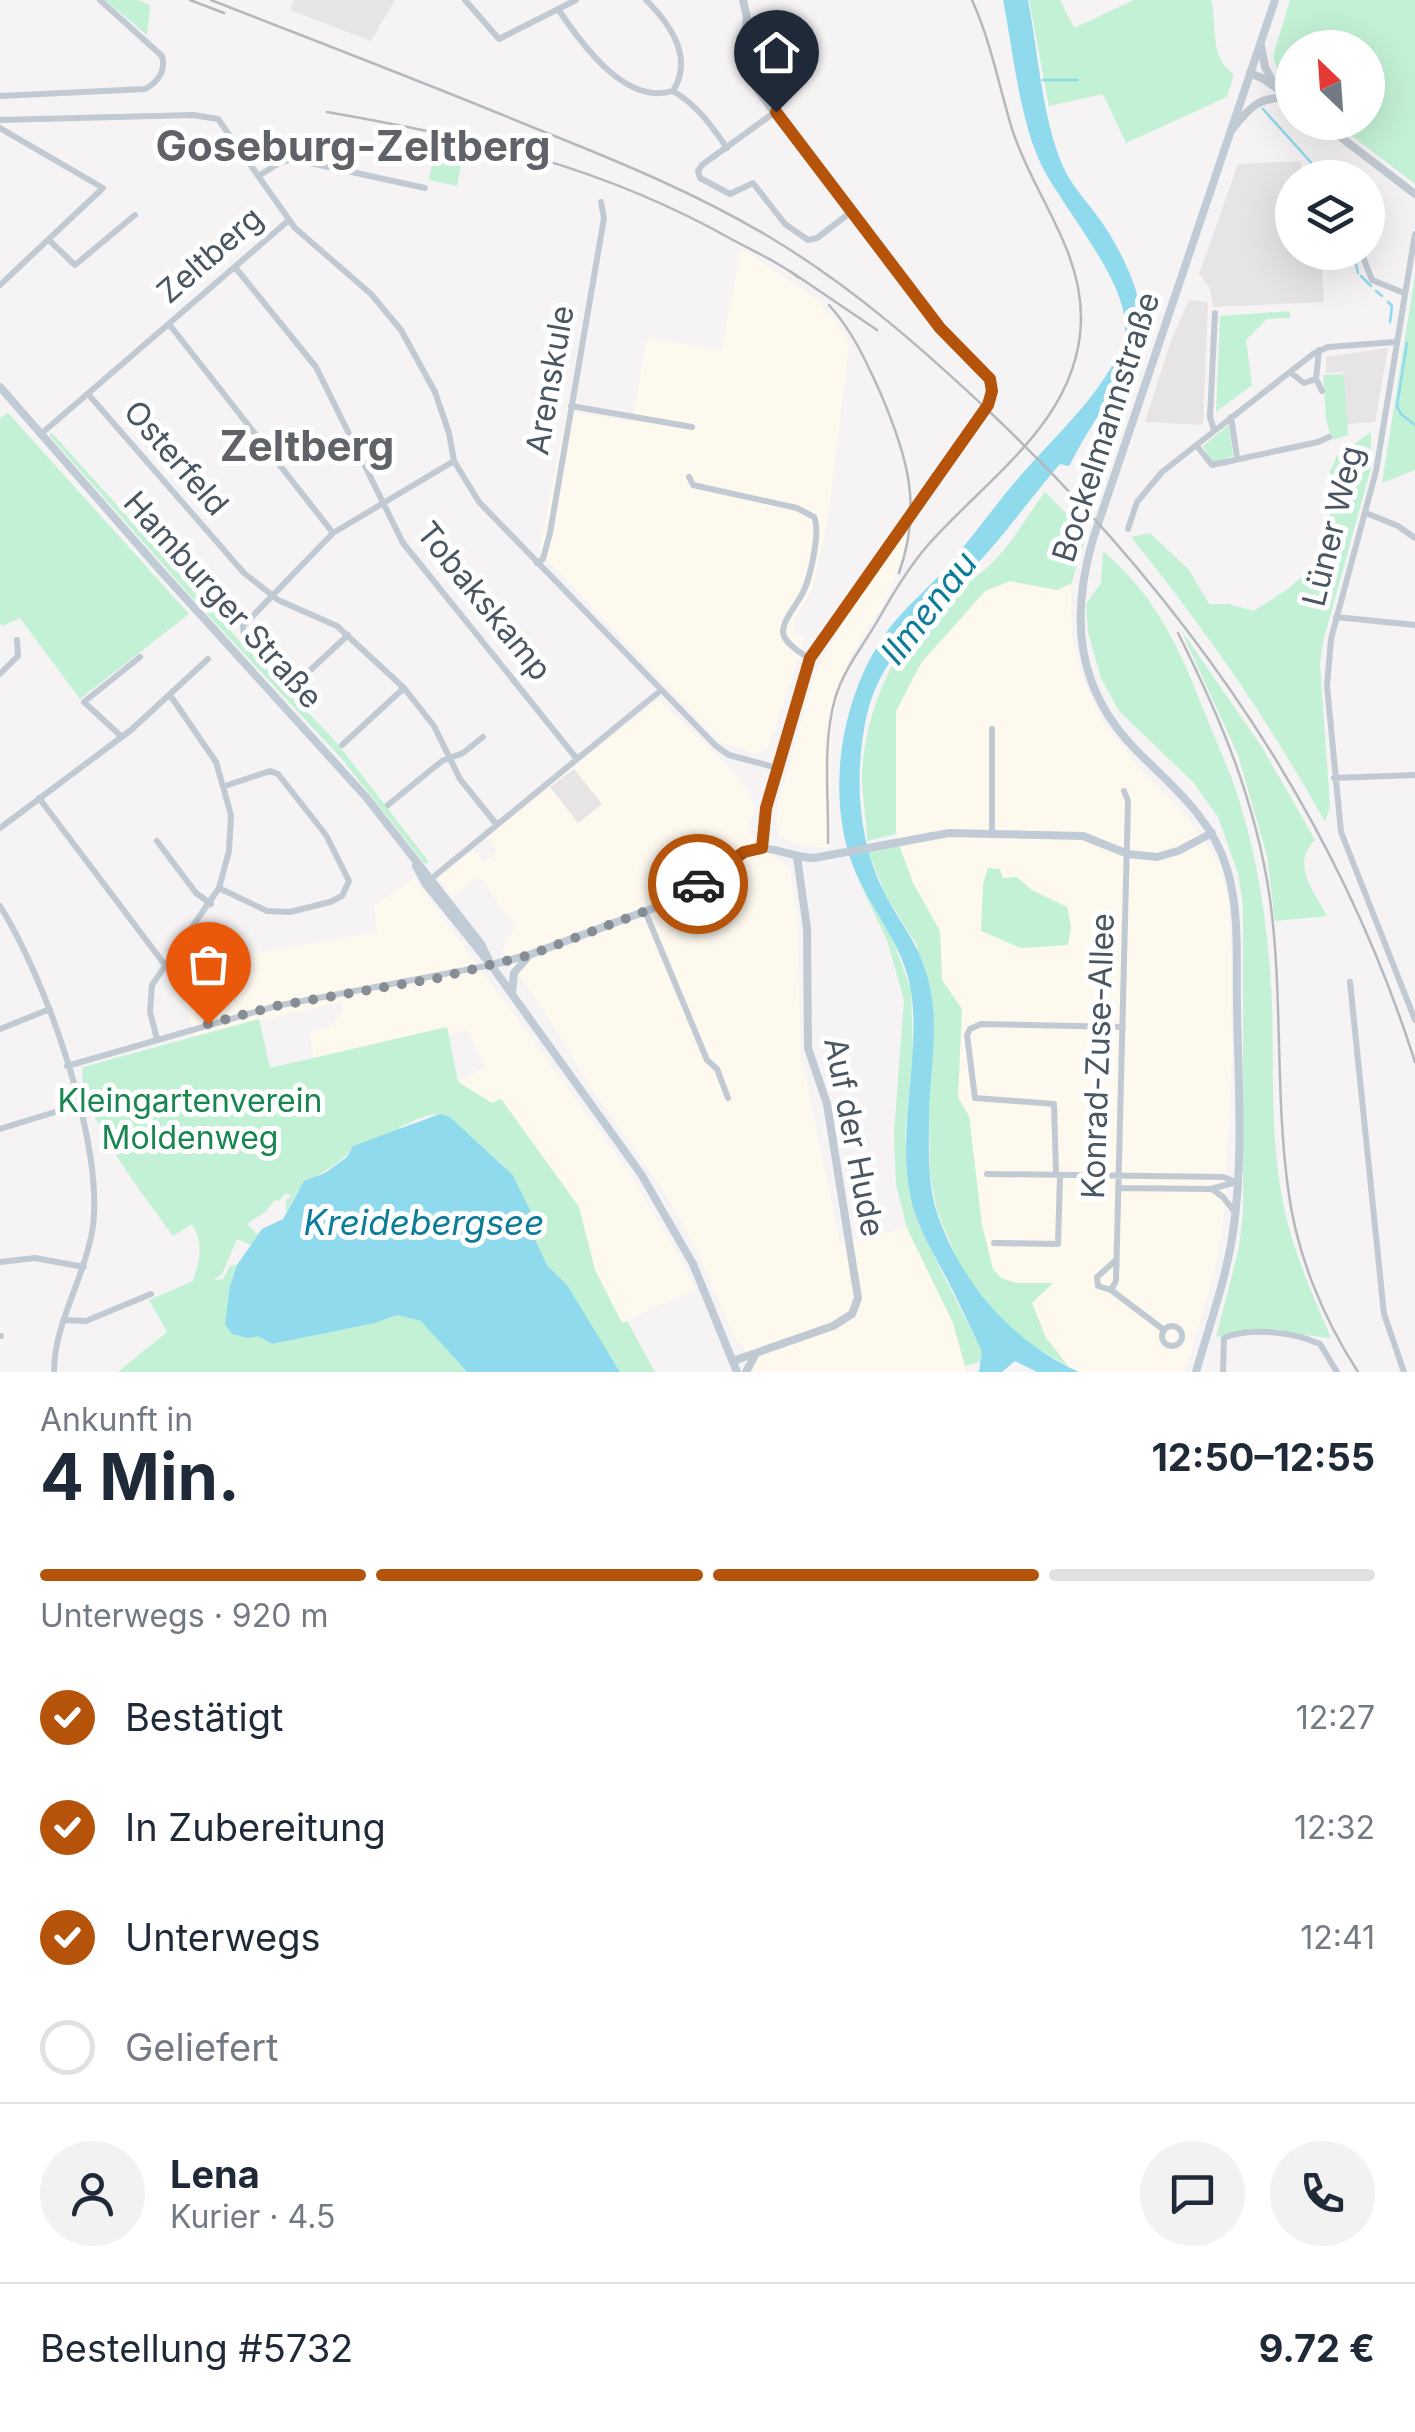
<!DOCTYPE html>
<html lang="de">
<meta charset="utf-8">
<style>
:root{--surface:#fff;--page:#f2f2f3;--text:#1f2937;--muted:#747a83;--line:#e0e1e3;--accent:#b45309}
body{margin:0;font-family:Inter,sans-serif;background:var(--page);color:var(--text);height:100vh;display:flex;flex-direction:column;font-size:38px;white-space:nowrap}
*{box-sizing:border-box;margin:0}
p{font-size:32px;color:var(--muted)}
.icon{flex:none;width:55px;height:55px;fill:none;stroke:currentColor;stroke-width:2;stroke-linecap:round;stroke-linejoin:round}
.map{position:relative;height:1372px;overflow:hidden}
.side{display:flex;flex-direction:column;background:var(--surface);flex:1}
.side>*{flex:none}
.needle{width:65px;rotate:335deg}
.controls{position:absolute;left:1275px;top:30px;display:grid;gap:20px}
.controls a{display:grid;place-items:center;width:110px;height:110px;border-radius:50%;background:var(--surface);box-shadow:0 10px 40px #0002;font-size:50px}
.pin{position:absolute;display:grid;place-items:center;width:85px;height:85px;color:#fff;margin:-102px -42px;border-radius:50% 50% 50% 0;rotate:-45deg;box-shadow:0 0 10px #0007}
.pin .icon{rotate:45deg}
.courier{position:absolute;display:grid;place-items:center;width:100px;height:100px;margin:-50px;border:8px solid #b45309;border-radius:50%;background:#fff;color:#222;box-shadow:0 2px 12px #0007}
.summary em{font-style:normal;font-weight:700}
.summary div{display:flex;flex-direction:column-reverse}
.summary{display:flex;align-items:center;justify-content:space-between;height:170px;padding:0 40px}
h1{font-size:65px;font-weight:700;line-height:75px}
.bar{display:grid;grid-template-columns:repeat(4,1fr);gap:15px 10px;align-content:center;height:120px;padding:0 40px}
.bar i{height:12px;border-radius:8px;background:var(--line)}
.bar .current{background:var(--accent)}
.bar p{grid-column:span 4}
.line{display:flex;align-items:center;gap:25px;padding:0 40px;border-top:2px solid var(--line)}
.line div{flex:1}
.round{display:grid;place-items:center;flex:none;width:105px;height:105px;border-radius:52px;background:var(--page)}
ol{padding:0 40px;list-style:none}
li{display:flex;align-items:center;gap:30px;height:110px}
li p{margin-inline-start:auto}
li .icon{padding:10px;border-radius:50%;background:var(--accent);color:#fff;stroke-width:4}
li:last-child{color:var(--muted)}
li i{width:55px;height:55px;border:5px solid var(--line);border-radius:50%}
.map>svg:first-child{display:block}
</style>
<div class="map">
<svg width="1415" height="1372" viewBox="0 0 1415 1372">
<rect width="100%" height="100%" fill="#f5f3f3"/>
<path fill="#fdf9ef" d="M741,249L818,300L838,324L849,345L828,519L812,589L794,622L795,634L805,638L769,746L756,754L719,742L539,551L567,411L632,422L647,338L721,350Z
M908,531L901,562L885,601L850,656L832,722L830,848L795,845L779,836L777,830V805L816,672L848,612Z
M1010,581L1057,590L1071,584L1072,637L1080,672L1101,719L1140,768L1186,815L1221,866L1228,900L1231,952L1232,1058L1224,1216L1215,1271L1185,1372H1080L1069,1367L1046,1338L1032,1302L1052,1283H1016L1001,1278L993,1269L982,1225L969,1116L958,1097L962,1010L942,980L940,931L913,883L896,834V711L921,663L985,591Z
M658,699L732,771L749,793L755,807L748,833L790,869L797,911L801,1055L840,1243L907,1228L953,1323L966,1372H751L742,1345L736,1341L698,1253L665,1193L587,1082L545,1012L502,950L516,926L479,876L452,896L438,877L473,850L484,862L497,851L487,837Z
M414,878L628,1171L675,1249L695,1289L622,1323L595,1270L579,1206L501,1099L492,1103L458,1082L485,1067L468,1030L449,1034L446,1027L314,1058L309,1032L329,1027L343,1011L341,1002L195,1036L185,1003L187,1001L183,966L377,932L374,905Z"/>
<path fill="#e6e4e5" d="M294,0H395L371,41L290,10Z
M1300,161L1302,177L1292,178V252L1321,253L1324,302L1213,307L1210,288L1199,274L1238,164Z
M1189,300L1208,302L1203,425L1145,422L1171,341Z
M1388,348L1375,422L1347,424L1343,372L1326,373V357Z
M574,769L602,804L578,823L550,787Z"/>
<path fill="#c3f1d5" d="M105,0H138L150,5L147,35Z
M1029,0H1060L1074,28L1134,0H1211C1218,26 1208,57 1234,74L1227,97L1126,143L1103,94L1049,106Z
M1290,0H1415V184L1335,123L1368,122V48H1292V89L1277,68L1273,56Z
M435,149L463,155L457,186L429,180Z
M1415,275V470L1382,483Z
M1290,311V318L1267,319L1246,340L1252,385L1216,412L1220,316Z
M1344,374L1348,435L1332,440L1326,419L1323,375Z
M8,413L189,614L80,699L20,618L2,626L0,623V418Z
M1229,425L1233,456L1212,463L1203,446Z
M51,432L237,638L337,743L429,862L425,864L342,759L195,601L50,436Z
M1371,432V468L1323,642L1320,664L1330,807L1325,822C1269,721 1204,627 1131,537L1150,533L1189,570L1209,604H1228L1254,611L1288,589L1318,562L1335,490L1330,472L1337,456Z
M1045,492L1087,534L1071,584L1057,590L1010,581L985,591L921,663L896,711V834L867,841C867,818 861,794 862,772C867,702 898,637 952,593C964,583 979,576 990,565C1011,545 1027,516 1045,492Z
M1103,551C1158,598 1180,650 1206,716C1216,742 1229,768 1237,794C1259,860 1269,935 1272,1004C1274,1070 1270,1137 1283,1202C1292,1250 1312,1293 1331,1338L1253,1329L1216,1337L1239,1248L1243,1213V905L1238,873L1218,817L1193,782L1119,711L1101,678L1088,632L1086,604L1101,583Z
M1181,630L1262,747L1315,840C1290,864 1314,891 1327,916L1275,921L1267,856L1238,755Z
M899,845L913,883L940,931L942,980L962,1009L958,1097L969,1116L982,1225L993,1269L1001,1278L1016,1283H1053L1032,1303L1046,1338L1069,1367L1030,1344L999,1317L961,1268L937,1211L930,1174L929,1113L917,945L886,896L868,851Z
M988,868L1000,869L1003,878L1017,877L1032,890L1067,907L1071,926L1068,945L1021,948L981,931L983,884Z
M858,879L892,938L911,990L913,1053L905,1135L910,1195L918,1224L982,1352L983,1361L965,1366L953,1323L907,1228L896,1184L894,1133L904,1000L887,940Z
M259,1019L270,1068L447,1027L458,1082L492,1103L501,1099L579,1207L595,1270L622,1323L627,1321L655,1372H620L567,1286L547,1265L536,1242L535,1223L505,1167L450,1117C430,1110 414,1121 396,1129L412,1125L405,1129L353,1146C342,1164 326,1170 309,1180C301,1184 291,1202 286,1212V1200L292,1196L285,1193L279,1201L275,1200L265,1212L247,1224L258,1235L251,1245L237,1239L222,1274L214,1280L223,1279L230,1266L237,1265L230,1286L258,1336L272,1344L375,1323L397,1315L421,1321L467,1372H118L167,1332L149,1300L193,1281C200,1260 204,1245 192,1224L173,1236C148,1200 74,1108 83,1067Z"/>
<path fill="#90daee" d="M1003,0H1028C1038,52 1042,116 1062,164C1071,186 1087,201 1101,221C1121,250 1145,297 1142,334C1141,363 1119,384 1104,407C1091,426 1080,445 1069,466L1060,464C1032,496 1007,532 978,563C935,610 883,649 867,714C854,772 857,839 884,892C900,924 918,941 928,979C940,1024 930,1070 929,1115C929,1147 927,1182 937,1213C961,1283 1012,1342 1079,1372H1037L1015,1361L1002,1372H979L982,1352C970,1327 959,1302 946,1277C932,1251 915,1224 910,1194C897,1126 921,1058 911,991C905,950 877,917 860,882C822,805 839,697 888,630C904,608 927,590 945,569C975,535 1000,497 1031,464C1060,432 1115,379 1124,336C1135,288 1060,206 1040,162C1019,116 1013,50 1003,0Z
M440,1114L450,1117L512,1174L532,1214L536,1242L547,1265L567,1285L620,1372H467L421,1321L397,1315L375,1323L272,1344L258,1336L248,1338L232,1334L225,1324L230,1286L237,1265L262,1229L283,1219L304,1181L325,1173L346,1158L353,1146Z"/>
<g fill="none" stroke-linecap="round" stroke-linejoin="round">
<path stroke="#90daee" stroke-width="2.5" d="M1043,80H1077
M1263,109L1325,178
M1353,252L1358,273
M1361,276L1371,286
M1376,291L1382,296
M1388,302L1392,306L1390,322
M1407,343L1397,406L1401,414L1415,425"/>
<path stroke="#c1cad2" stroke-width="6" d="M465,0L499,39L576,0
M646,0C670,24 694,57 673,91
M558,9C581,43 625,106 673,91C697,105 711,125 727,148
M0,96L145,89C158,82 166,71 162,56L100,0
M775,112L702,165L698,171L700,178L730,194L753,183L785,224L808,240L817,238L851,212
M0,120L193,115L218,119L295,228L371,294L401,330L435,392L449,433L454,461L479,502L716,746L729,755L777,768
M0,128L103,188L0,285
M260,175L279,163L292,159L425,188
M1415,234L1376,471L1331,639L1327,686L1341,832L1415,1020
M49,240L75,265L135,215
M1361,252L1372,280L1404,293
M235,267L316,367L403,543L577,759
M169,324L333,533
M1319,350L1316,379L1322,391
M1290,372L1304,383L1316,379
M88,394L244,573L278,600L337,626L404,688L434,726L460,779L497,825
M571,406L692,427
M1231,417L1237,457
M1214,430L1210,417L1215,313
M41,434L289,220
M1196,445L1212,465L1318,442L1329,437
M689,477L693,485L797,508L814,517C821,531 810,581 801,596C781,629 770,634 810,659
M1366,513L1398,526L1415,538
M1128,529L1137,502L1162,472L1313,354L1328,347L1395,342
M537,563L543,559L550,533L604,218L601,202
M1336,617L1415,625
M251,642L244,635L243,626L333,533L454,461
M0,674L18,656L17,640
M289,690L348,635
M122,737L84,702L140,657
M342,745L404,688
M1334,778L1415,775
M39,798L165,965
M388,805L442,761L463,753L483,737
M0,828L131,730L208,659
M992,834V729
M157,841L196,893L211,904
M431,879L660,691
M219,888L267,911L290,912L330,902L342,896L349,881L326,835L278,774L270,771L225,786
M0,906C45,977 107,1149 92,1232C84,1280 54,1323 54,1372
M645,911L707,1060L717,1069L728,1098
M1350,982L1384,1314L1404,1372
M0,1029L50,1009
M157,1039L150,1012L152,985L219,888L229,851L231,815L216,762L170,695
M67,1066L276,1006L491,965
M0,1129L78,1105
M1056,1173L1054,1104L975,1098L967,1035L970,1029L981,1024L1123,1027
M987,1174L1223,1177L1236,1182
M1119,1188L1211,1189L1236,1182
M1212,1189L1223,1197L1234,1211
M994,1243L1058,1244L1060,1176
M1116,1260L1097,1277L1098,1286L1111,1290L1164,1330
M0,1262L35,1258L84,1267
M1111,1290L1116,1281L1128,801L1124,791
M64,1320L86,1321L151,1294
M1162 1336a10 10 0 1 1 20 0a10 10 0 1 1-20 0Z
M0,1336H1
M1223,1372L1224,1338C1251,1327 1293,1332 1320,1344L1337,1372"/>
<path stroke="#c1cad2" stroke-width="8" d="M743,0L747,18L742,58L745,72C805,157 871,238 935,321C953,345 1002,372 988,405L810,659L766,808L763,847
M1261,46L1265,67L1274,84
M1250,73L1264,79L1288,97
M1321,122L1415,194
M1231,131C1249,108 1260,94 1291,99
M733,1361L833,1326L852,1314L858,1298L827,1104L808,1048L807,928L797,857
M746,1372L755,1355"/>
<path stroke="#c1cbd6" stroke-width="8" d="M0,387L160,570L366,797L481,944L491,965
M416,866L425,883L491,965L641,1174L693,1264L737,1372
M491,965L529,955L659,906L754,849C775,846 793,858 814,858L949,833L1083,836L1128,854L1157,857L1178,851L1212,833
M512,994L514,973L527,958
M1196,1372C1209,1326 1226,1280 1233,1232C1244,1158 1238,1079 1237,1005C1236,960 1240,912 1227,869C1212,818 1173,787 1136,750C1076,689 1070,618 1093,539L1275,0"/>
<path stroke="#b5b8bd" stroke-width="2.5" d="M190,0L224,13
M211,0C318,42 426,83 532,127C615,160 699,194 776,241C855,289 925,351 992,414C1182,595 1335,810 1415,1062
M327,112C476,138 600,165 733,240C755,252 779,262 799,278
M790,271L877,330
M829,305C852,330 866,361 880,392C907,455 923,506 899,573
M1178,633C1221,719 1256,802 1270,899C1283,995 1275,1092 1288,1188C1296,1253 1323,1318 1358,1372
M828,843C829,797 822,744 835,699C843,670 863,646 878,620C893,594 908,568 928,545C988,477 1079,420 1081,320C1082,248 1033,195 1012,129C999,86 991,42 972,0"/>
</g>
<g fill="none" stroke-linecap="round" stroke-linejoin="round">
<path stroke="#868d94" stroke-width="10" stroke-dasharray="0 18" d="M208,1024L276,1006L438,978L530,955L659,906L698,884"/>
<path stroke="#b45309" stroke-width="12" d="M698,884L744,852L762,848L766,808L810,658L988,405L992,391L990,379L940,328L776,112"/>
</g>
<g text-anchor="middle" stroke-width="10" stroke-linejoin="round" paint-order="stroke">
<g font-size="32" fill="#4a5661" stroke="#fff">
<text transform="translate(210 255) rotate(-41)" y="11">Zeltberg</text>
<text transform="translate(550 380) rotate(-80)" y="11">Arenskule</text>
<text transform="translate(1106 427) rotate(-72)" y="11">Bockelmannstraße</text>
<text transform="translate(176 458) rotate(49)" y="11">Osterfeld</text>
<text transform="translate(1333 526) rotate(-76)" y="11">Lüner Weg</text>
<text transform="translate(223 600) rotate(48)" y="11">Hamburger Straße</text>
<text transform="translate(484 601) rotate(51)" y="11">Tobakskamp</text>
<text transform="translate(1098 1056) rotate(-88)" y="11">Konrad-Zuse-Allee</text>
<text transform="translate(854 1137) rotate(79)" y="11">Auf der Hude</text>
</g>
<g font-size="32" fill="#17864f" stroke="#fff">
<text x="190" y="1112">Kleingartenverein<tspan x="190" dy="37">Moldenweg</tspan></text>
</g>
<g font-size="35" font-style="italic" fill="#0c7c9b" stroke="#fff">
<text transform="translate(929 608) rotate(-52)" y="12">Ilmenau</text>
<text x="424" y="1235">Kreidebergsee</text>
</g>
<g font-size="42" font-weight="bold" fill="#5f6368" stroke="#fff">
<text x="353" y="161">Goseburg-Zeltberg</text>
<text x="307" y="461">Zeltberg</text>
</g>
</g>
</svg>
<div class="controls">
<a><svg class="needle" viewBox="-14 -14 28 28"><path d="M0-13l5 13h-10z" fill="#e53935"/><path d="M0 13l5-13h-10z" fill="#747a83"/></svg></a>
<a><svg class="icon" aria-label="layers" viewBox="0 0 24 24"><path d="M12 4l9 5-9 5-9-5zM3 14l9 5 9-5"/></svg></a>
</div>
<div class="pin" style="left:208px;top:1024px;background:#ea580c"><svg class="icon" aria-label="bag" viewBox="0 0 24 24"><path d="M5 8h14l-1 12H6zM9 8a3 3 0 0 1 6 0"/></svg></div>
<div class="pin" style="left:776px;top:112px;background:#1f2937"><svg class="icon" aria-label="home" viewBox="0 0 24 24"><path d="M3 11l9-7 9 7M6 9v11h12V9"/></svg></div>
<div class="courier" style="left:698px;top:884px"><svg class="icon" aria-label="car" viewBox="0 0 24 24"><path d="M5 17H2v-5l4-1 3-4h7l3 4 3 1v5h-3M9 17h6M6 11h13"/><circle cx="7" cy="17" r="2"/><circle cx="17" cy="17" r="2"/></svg></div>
</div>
<section class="side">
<div class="summary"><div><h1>4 Min.</h1><p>Ankunft in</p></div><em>12:50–12:55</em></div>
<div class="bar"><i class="current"></i><i class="current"></i><i class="current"></i><i></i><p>Unterwegs · 920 m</p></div>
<ol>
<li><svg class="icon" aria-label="check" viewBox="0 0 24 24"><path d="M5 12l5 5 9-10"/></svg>Bestätigt<p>12:27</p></li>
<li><svg class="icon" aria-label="check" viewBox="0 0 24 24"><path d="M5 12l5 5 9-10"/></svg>In Zubereitung<p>12:32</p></li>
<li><svg class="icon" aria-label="check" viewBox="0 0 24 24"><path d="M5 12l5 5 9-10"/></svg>Unterwegs<p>12:41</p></li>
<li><i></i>Geliefert</li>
</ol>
<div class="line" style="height:180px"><a class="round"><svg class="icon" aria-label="person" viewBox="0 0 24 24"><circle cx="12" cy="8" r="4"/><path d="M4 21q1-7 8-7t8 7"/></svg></a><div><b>Lena</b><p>Kurier · 4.5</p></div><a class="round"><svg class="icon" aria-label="chat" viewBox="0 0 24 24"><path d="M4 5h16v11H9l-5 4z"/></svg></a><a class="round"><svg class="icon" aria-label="phone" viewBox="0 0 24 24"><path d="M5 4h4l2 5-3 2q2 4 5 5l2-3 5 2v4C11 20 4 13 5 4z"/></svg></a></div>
<div class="line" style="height:130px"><div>Bestellung #5732</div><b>9.72 €</b></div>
</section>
